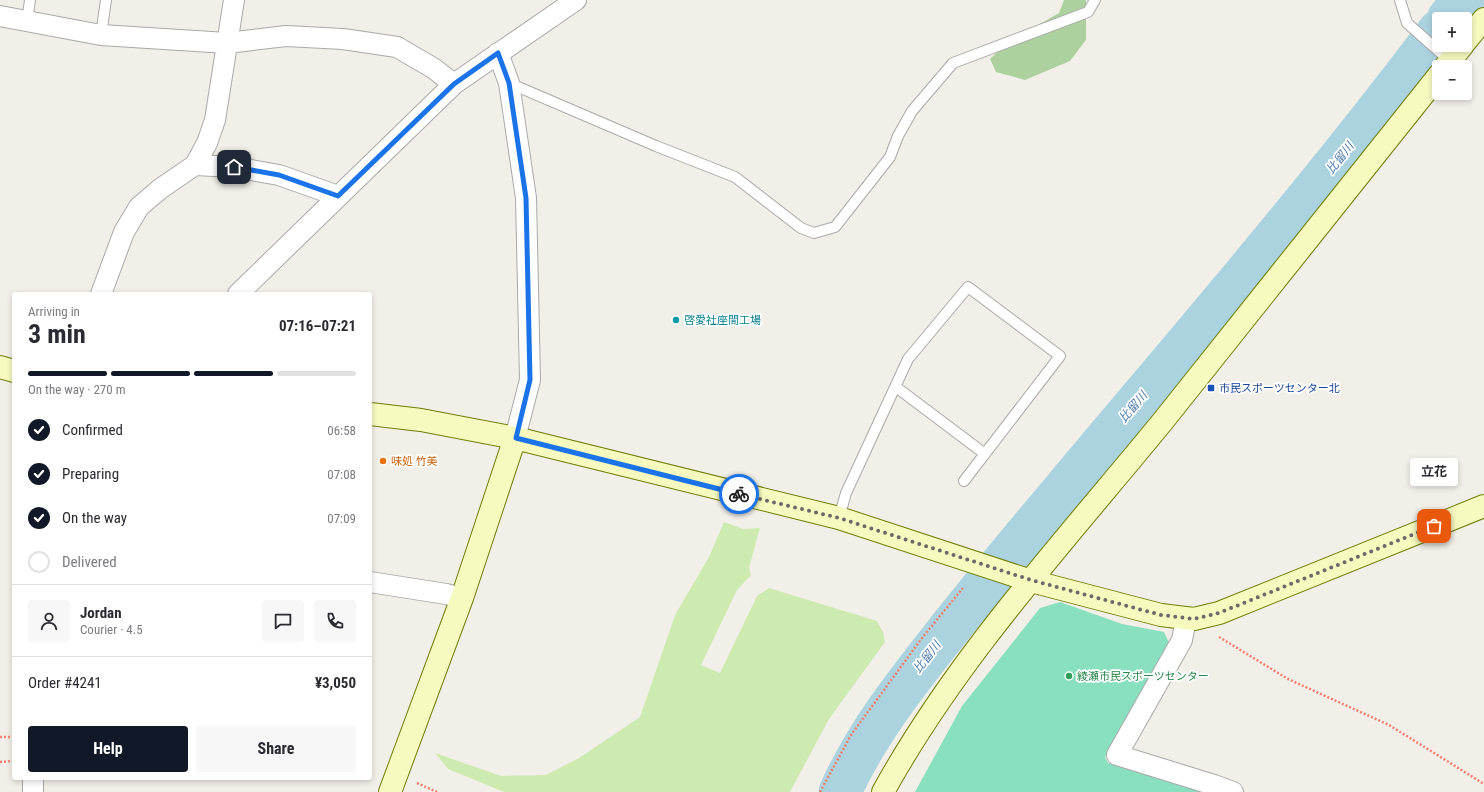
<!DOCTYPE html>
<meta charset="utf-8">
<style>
:root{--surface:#fff;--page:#f7f7f7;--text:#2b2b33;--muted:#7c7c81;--line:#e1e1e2;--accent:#111827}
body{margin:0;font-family:"Roboto Condensed","Noto Sans JP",sans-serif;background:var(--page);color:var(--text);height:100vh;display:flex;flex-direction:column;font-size:15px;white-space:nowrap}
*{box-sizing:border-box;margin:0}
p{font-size:13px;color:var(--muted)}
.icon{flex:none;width:22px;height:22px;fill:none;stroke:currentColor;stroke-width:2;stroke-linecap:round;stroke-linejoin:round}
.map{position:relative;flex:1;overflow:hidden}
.sheet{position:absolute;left:12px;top:292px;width:360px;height:488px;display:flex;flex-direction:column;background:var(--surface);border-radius:4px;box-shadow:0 2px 6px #0003}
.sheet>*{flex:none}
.tools{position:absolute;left:1432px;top:12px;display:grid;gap:8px}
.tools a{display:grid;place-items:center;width:40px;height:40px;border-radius:4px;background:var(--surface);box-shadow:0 2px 6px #0003;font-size:20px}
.pin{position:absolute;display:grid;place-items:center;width:34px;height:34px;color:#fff;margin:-17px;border-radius:8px;box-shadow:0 2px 6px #0006}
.courier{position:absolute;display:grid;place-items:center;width:40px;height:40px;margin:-20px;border:3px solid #1a73e8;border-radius:50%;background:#fff;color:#222;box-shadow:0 1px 5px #0007}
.bubble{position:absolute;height:28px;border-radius:4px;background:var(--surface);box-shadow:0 2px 6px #0003;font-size:13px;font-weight:700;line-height:28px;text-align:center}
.overview em{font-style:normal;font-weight:700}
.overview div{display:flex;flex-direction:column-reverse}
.overview{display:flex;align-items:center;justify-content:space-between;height:68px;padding:0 16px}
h1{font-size:26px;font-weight:700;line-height:30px}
.bar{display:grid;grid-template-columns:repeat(4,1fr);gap:6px 4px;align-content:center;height:48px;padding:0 16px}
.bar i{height:5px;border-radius:3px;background:var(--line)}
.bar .on{background:var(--accent)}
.bar p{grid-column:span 4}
.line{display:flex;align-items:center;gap:10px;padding:0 16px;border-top:1px solid var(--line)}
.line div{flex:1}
.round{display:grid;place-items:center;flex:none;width:42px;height:42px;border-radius:4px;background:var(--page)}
ol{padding:0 16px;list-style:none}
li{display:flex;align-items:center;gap:12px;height:44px}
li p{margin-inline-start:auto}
li .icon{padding:4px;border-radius:50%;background:var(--accent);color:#fff;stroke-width:4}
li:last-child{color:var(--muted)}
li i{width:22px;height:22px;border:2px solid var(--line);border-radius:50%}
.primary-button{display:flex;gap:8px;margin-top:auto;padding:8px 16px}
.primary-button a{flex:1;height:46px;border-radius:4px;background:var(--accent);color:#fff;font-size:16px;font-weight:700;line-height:46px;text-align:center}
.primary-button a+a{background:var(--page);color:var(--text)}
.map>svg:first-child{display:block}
</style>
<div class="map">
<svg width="1484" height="792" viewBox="0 0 1484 792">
<rect width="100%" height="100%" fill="#f2efe9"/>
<path fill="#cdebb0" d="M724,522L743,529L760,528L749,568L751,575L737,590L701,665L720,673L757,596L769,588L877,621L883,632L885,642L829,719L790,792H504L448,769L435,753L501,776L546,775L579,758L640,717L675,615L709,557Z"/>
<path fill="#add19e" d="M1064,0H1086V40L1070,61L1025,80L996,72L990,59L1007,43L1059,13Z"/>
<path fill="#88e0be" d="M1060,602L1122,624L1164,632L1171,647L1105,757L1108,763L1212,792H915L962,706L1040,608Z"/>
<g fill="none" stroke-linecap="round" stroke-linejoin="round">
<path stroke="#aad3df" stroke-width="43" d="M1448,19L1463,0
M840,792C865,736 904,686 942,638C982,587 1024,537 1066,487C1192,337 1321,188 1439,31"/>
<defs>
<path id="lane" d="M1400,0L1407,23L1450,61
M27,22L30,0
M101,35L106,0
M509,83L656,146L735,177L801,228L814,233L835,227L890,157L898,136L912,111L953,63L1088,12L1095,0
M896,387L985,454
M839,518L846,493L908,359L968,287L1060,356L964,481"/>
<path id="street" d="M0,16L101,35L227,43L286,36L343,39L397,47L433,68L454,84
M498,53L509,83L526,198L530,380L515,438
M195,165L234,167L279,175L338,196
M101,294L124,232L139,207L160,189L195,165L207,143L215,120L234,0
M238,294L454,84L576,0
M370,582L446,594L462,598
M1186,619L1182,640L1117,755L1214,785L1233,792
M33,778V792"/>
<path id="secondary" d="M1465,42L1484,19
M1445,67L1463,45
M0,367L14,371
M370,414L421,420L515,438L839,518L1031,581L1161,615L1194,619L1219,613L1484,506
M390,792L462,598L515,438
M883,792C958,656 1065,541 1163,421C1256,306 1346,190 1439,75"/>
</defs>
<use href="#lane" stroke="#a9a9a9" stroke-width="12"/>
<use href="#street" stroke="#a9a9a9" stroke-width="22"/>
<use href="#secondary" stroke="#707d05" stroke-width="24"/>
<path stroke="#fa8072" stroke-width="2.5" stroke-dasharray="2 2" stroke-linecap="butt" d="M1219,637L1288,679L1389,725L1484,784
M0,737H14
M0,762L14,761
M417,783L437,792
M820,792L851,735L922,638L963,588"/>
<use href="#lane" stroke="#fff" stroke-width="10"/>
<use href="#street" stroke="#fff" stroke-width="20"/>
<use href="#secondary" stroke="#f7fabf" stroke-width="22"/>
</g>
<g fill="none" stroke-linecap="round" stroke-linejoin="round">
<path stroke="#6b6a68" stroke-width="4" stroke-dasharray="0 7.2" d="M739,494L839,518L1031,580L1161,615L1194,619L1219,613L1434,526"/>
<path stroke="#1a73e8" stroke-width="5" d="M234,167L279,175L338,196L454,84L498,53L509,83L526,198L530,380L516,438L739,494"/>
</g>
<circle fill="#0f9aa8" stroke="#fff" stroke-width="1.5" cx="676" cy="320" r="4"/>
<rect fill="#1a4fb4" stroke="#fff" stroke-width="1.5" x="1207" y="384" width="8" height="8" rx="2"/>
<circle fill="#e8710a" stroke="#fff" stroke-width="1.5" cx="383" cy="461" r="4"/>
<circle fill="#2e9e5b" stroke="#fff" stroke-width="1.5" cx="1069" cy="676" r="4"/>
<g text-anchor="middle" stroke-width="3.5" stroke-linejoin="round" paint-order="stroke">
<g font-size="11" fill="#0d838f" stroke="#fff" text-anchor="start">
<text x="684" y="324">啓愛社座間工場</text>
</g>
<g font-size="11" fill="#164399" stroke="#fff" text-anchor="start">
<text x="1219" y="392">市民スポーツセンター北</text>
</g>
<g font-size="11" fill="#c56008" stroke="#fff" text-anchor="start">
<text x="391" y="465">味処 竹美</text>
</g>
<g font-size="11" fill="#27864d" stroke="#fff" text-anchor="start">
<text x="1077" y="680">綾瀬市民スポーツセンター</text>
</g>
<g font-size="12" font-style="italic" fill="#4a7aab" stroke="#fff">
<text transform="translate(1340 158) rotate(-52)" y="4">比留川</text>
<text transform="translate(1133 407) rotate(-50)" y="4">比留川</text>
<text transform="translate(927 657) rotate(-52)" y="4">比留川</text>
</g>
</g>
</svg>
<div class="tools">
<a>+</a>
<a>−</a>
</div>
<div class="pin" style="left:1434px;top:526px;background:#ea580c"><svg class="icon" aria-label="bag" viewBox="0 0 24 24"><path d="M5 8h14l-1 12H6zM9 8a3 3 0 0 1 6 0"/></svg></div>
<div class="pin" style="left:234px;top:167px;background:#1f2937"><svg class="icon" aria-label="home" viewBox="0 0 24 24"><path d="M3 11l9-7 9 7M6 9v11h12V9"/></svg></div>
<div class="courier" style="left:739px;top:494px"><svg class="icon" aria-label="bike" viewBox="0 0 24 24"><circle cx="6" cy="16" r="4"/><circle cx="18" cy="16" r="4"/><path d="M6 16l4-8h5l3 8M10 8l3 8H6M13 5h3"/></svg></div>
<div class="bubble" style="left:1410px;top:458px;width:48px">立花</div>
<section class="sheet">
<div class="overview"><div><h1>3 min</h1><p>Arriving in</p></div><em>07:16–07:21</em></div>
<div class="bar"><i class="on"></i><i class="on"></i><i class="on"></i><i></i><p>On the way · 270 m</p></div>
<ol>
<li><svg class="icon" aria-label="check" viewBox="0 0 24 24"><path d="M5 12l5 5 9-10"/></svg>Confirmed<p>06:58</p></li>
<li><svg class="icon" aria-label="check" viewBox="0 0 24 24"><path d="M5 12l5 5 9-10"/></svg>Preparing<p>07:08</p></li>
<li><svg class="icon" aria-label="check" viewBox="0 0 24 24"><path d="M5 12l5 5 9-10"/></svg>On the way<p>07:09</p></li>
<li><i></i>Delivered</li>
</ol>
<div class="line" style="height:72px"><a class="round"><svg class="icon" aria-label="person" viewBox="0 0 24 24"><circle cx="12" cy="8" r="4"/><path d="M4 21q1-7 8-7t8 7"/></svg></a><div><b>Jordan</b><p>Courier · 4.5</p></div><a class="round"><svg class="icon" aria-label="chat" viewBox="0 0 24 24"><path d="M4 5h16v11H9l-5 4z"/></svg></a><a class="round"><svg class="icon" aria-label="phone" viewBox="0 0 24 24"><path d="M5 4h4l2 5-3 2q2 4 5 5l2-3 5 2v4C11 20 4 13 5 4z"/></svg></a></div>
<div class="line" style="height:52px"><div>Order #4241</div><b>¥3,050</b></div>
<div class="primary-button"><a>Help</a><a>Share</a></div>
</section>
</div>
